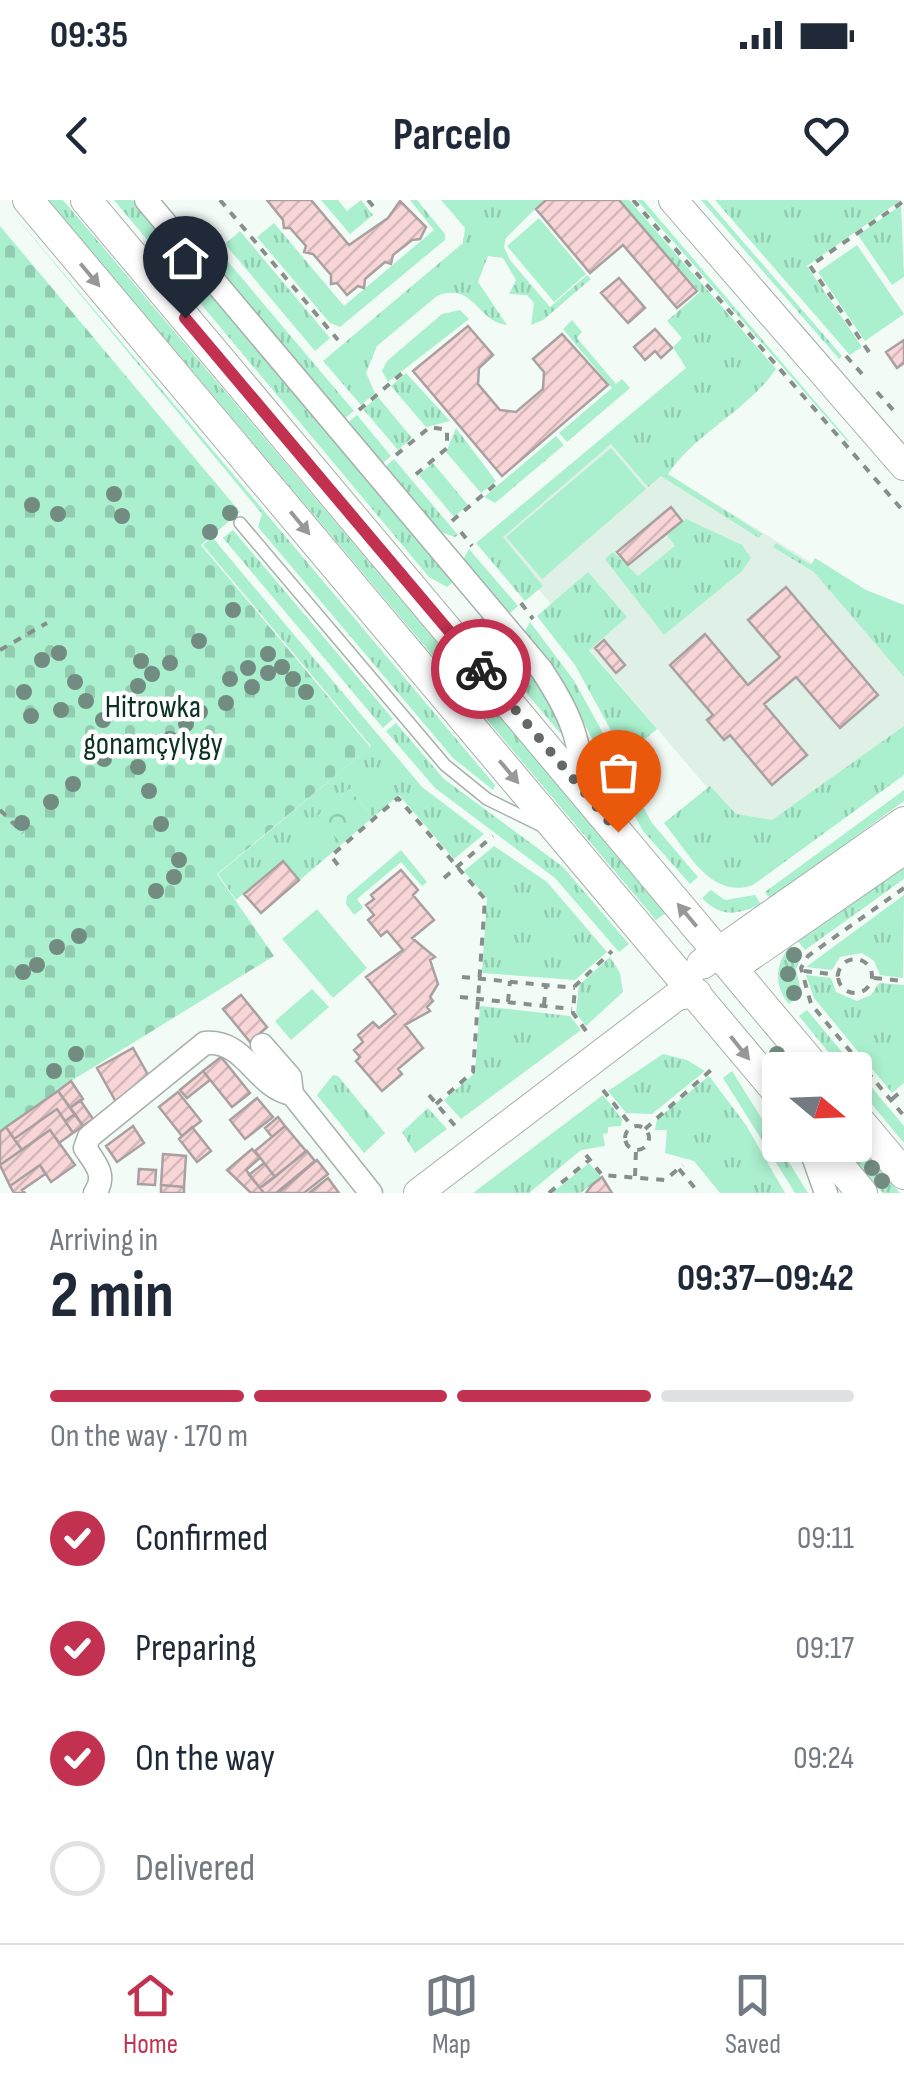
<!DOCTYPE html>
<meta charset="utf-8">
<style>
:root{--surface:#fff;--page:#f6f6f7;--text:#1f2937;--muted:#747a83;--line:#e0e1e3;--accent:#c2314f}
body{margin:0;font-family:"Sofia Sans Condensed",sans-serif;background:var(--page);color:var(--text);height:100vh;display:flex;flex-direction:column;font-size:38px;white-space:nowrap}
*{box-sizing:border-box;margin:0}
p{font-size:32px;color:var(--muted)}
.icon{flex:none;width:55px;height:55px;fill:none;stroke:currentColor;stroke-width:2;stroke-linecap:round;stroke-linejoin:round}
.map{position:relative;height:993px;overflow:hidden}
.sheet{display:flex;flex-direction:column;background:var(--surface);flex:1}
.sheet>*{flex:none}
.needle{width:65px;rotate:109deg}
.controls{position:absolute;left:762px;top:852px;display:grid;gap:20px}
.controls a{display:grid;place-items:center;width:110px;height:110px;border-radius:10px;background:var(--surface);box-shadow:0 5px 15px #0003;font-size:50px}
.pin{position:absolute;display:grid;place-items:center;width:85px;height:85px;color:#fff;margin:-102px -42px;border-radius:50% 50% 50% 0;rotate:-45deg;box-shadow:0 0 10px #0007}
.pin .icon{rotate:45deg}
.courier{position:absolute;display:grid;place-items:center;width:100px;height:100px;margin:-50px;border:8px solid #c2314f;border-radius:50%;background:#fff;color:#222;box-shadow:0 2px 12px #0007}
.head em{font-style:normal;font-weight:700}
.head div{display:flex;flex-direction:column-reverse}
.head{display:flex;align-items:center;justify-content:space-between;height:170px;padding:0 50px}
h1{font-size:65px;font-weight:700;line-height:75px}
.bar{display:grid;grid-template-columns:repeat(4,1fr);gap:15px 10px;align-content:center;height:120px;padding:0 50px}
.bar i{height:12px;border-radius:8px;background:var(--line)}
.bar .on{background:var(--accent)}
.bar p{grid-column:span 4}
ol{padding:0 50px;list-style:none}
li{display:flex;align-items:center;gap:30px;height:110px}
li p{margin-inline-start:auto}
li .icon{padding:10px;border-radius:50%;background:var(--accent);color:#fff;stroke-width:4}
li:last-child{color:var(--muted)}
li i{width:55px;height:55px;border:5px solid var(--line);border-radius:50%}
.status{display:flex;justify-content:space-between;align-items:center;height:70px;padding:0 50px;background:var(--surface);direction:ltr}
.status svg{height:28px;fill:currentColor}
header{display:flex;justify-content:space-between;align-items:center;height:130px;padding:0 50px;background:var(--surface);font-size:45px;font-weight:700}
.tab-bar{display:flex;justify-content:space-around;align-items:center;height:140px;border-top:2px solid var(--line);background:var(--surface);font-size:28px;color:var(--muted)}
.tab-bar a{display:grid;justify-items:center;gap:5px}
.tab-bar .on{color:var(--accent)}
.map>svg:first-child{display:block}
</style>
<div class="status"><b>09:35</b><svg viewBox="0 0 49 12"><path d="M0 12V9h3v3zM5 12V6h3v6zM10 12V3h3v9zM15 12V0h3v12zM26 1h20v11H26zM47 4h2v5h-2z"/></svg></div>
<header><svg class="icon" aria-label="back" viewBox="0 0 24 24"><path d="M15 5l-7 7 7 7"/></svg>Parcelo<svg class="icon" aria-label="heart" viewBox="0 0 24 24"><path d="M12 20l-8-8c-3-5 5-10 8-4 3-6 11-1 8 4z"/></svg></header>
<div class="map">
<svg width="904" height="993" viewBox="0 0 904 993">
<defs>
<pattern id="grass-tufts" width="24" height="20" patternUnits="userSpaceOnUse" patternTransform="scale(2.5)"><rect width="24" height="20" fill="#aaefce"/><path d="M3 7l-1-3M5 7V3M7 7l1-3M15 17l-1-3M17 17v-4M19 17l1-3" fill="none" stroke="#92ccb0"/></pattern>
<pattern id="cemetery-stones" width="16" height="16" patternUnits="userSpaceOnUse" patternTransform="scale(2.5)"><rect width="16" height="16" fill="#aaefce"/><path d="M2 7V4a2 2 0 0 1 4 0v3zM10 15v-3a2 2 0 0 1 4 0v3z" fill="#92ccb0"/></pattern>
<pattern id="park-crowns" width="20" height="18" patternUnits="userSpaceOnUse" patternTransform="scale(2.5)"><rect width="20" height="18" fill="#aaefce"/><path d="M2 6a3 3 0 1 1 6 0M12 15a3 3 0 1 1 6 0" fill="none" stroke="#92ccb0"/></pattern>
<pattern id="building-hatch" width="6" height="6" patternUnits="userSpaceOnUse" patternTransform="scale(2.5)"><rect width="6" height="6" fill="#f8d6d8"/><path d="M-1 1l2-2M0 6l6-6M5 7l2-2" fill="none" stroke="#d4b7b9"/></pattern>
</defs>
<rect width="100%" height="100%" fill="#f2fbf6"/>
<path fill="#dff0e7" d="M610,238L904,420V532L773,625L733,618L495,338Z"/>
<path fill="url(#grass-tufts)" d="M48,0H63L666,713L656,720Z
M114,0H132L453,382L447,387L429,377Z
M321,0H338L347,11L361,0L373,15L350,34Z
M410,0H417L445,34V40L340,127L330,123L257,37L274,23L344,106L434,30Z
M441,0H544L506,38L504,47L510,60L550,107L587,75L591,79L543,120L531,125L534,103L527,95L509,94L516,80L503,58L488,56L478,82L507,125C478,123 474,81 437,96L377,146L366,173L375,193L361,205L323,161L463,43L465,28Z
M620,0H629L776,169C747,211 697,232 668,274L762,334L759,338L661,276L648,287L611,244L503,337L543,386L525,401L476,343L686,168L673,147L682,138L667,121L700,92Z
M637,0H643L849,241L848,242Z
M701,0H707L842,156L839,159Z
M715,0H901L807,66L862,147L850,155Z
M6,5L495,585L493,590L453,558L258,327L262,314Z
M901,5L904,77L892,85L858,35Z
M240,31L330,138L315,151L225,44Z
M209,39L354,211L344,219L200,47Z
M460,110L469,119L388,182L382,171L387,161L442,114Z
M572,120L582,132L577,138L616,184L622,179L630,188L567,242L559,233L612,188L563,129Z
M406,173L450,221L426,227L391,186Z
M378,197L412,238L398,250L363,209Z
M357,215L391,256L382,264L347,223Z
M456,228L496,281L481,293L446,252Z
M556,236L564,245L495,303L484,297Z
M394,259L458,335L455,337L440,332L385,267Z
M433,263L468,305L454,317L419,275Z
M686,319L742,345L751,358L742,371L664,435L605,359L613,352L638,376L675,346L667,335Z
M233,330L393,519L383,528L223,338Z
M212,337L422,587L484,634L454,659L399,595L373,617L349,589L318,616L342,644L300,680L282,660L236,700L218,674L371,546L203,345Z
M776,343L811,365L815,358L866,390L904,405V477L814,372L773,347Z
M469,349L518,406L508,415L463,360Z
M588,372L627,417L589,450L657,529L625,556L575,465L537,416Z
M483,416L535,479L563,530L560,533L486,445L477,422Z
M530,422L575,482L652,623L698,677L690,684L643,631L558,476L524,433Z
M396,523L444,579L563,667L629,744L619,752L555,678L435,588L386,531Z
M904,526V575L753,685C711,700 688,652 664,623L710,586L736,614L772,620Z
M904,590V601L770,699L765,692Z
M494,646L547,682L607,752L575,780L482,773L487,698L464,671Z
M401,650L427,682L422,686L401,662L357,699L363,708L354,715L346,704L347,696Z
M904,665V679L805,750L797,740Z
M711,690L725,700L755,695L761,704C738,714 722,719 702,698Z
M904,695L903,778L880,775L874,761L862,753L840,757L832,770L806,767Z
M791,745L800,758L796,769L801,792L789,804C773,785 775,763 791,745Z
M610,757L620,773L623,792L586,826L576,813L579,785Z
M806,775L831,778L836,792L857,801L871,795L879,783L904,785V883L892,893L814,798Z
M480,806L570,816L581,830L461,919L444,900L475,873Z
M807,810L904,926V943L855,884V870H843L799,816Z
M663,854L687,860L705,871L652,914L626,913L608,891Z
M732,871L808,993H795L723,878Z
M333,875L338,876L385,933L364,953L317,895Z
M709,876L746,925L785,993H720L694,961L665,953L667,930H655L657,919Z
M603,895L622,919L621,926L608,927V933L603,934L605,946L581,950L529,993H473Z
M428,908L447,929L415,953L402,932Z
M855,939L900,993H883L843,945H855Z
M589,963L601,977L581,993H552Z"/>
<path fill="url(#cemetery-stones)" d="M0,26L240,312L201,345L370,547L217,674L274,756L71,881L0,931Z"/>
<path fill="url(#park-crowns)" d="M349,589L373,617L342,644L317,616Z"/>
<path fill="#aaefce" d="M539,18L586,74L554,102L507,46Z
M857,45L904,114L865,141L818,72Z
M611,248L646,289L542,379L506,337Z
M317,709L367,768L333,798L282,739Z
M312,789L329,807L291,840L275,821Z"/>
<path fill="url(#building-hatch)" stroke="#aaa0a1" stroke-width="2.5" d="M267,0H311L349,45L388,18L400,1L426,27L420,39L412,40L393,55L391,64L385,62L365,79L364,88L358,86L347,95L337,83L331,84V75L313,54L304,52L306,46L290,28H284L283,20Z
M546,0H619L697,91L677,108L623,45L590,73L536,9Z
M619,78L645,108L628,123L601,93Z
M468,126L493,155L479,168L478,184L500,210L516,212L543,189L544,172L533,159L562,134L608,185L502,276L413,171Z
M655,129L672,148L661,158L655,151L645,160L634,147Z
M904,140V163L897,168L886,152Z
M671,307L682,321L628,365L617,352Z
M786,387L878,495L840,528L796,477L764,504L807,555L772,585L730,535L724,540L707,520L713,515L670,465L705,434L748,485L780,457L748,420Z
M604,440L625,465L616,473L595,448Z
M283,661L299,680L261,713L244,694Z
M401,670L418,690L413,695L434,720L412,738L435,757L430,760L438,784L430,797L433,801L427,807L430,811L405,825L423,848L398,869L402,874L382,891L356,861L360,857L354,850L363,842L358,835L373,822L379,828L396,814L366,777L403,750L387,731L381,736L368,720L374,715L366,705L374,699L371,695Z
M241,795L267,827L250,842L223,809Z
M133,848L152,882L116,902L97,868Z
M221,857L250,893L232,907L203,871Z
M203,871L210,880L187,898L180,890Z
M71,881L83,899L70,908L58,891Z
M58,891L75,914L65,921L57,909L14,939L6,927Z
M178,892L201,921L182,936L159,907Z
M257,898L273,917L245,939L230,920Z
M80,900L93,919L83,926L70,908Z
M57,909L73,933L59,943L50,930L22,950L14,939Z
M75,914L83,926L73,933L65,921Z
M278,917L285,926L272,937L265,928Z
M133,926L144,943L117,962L106,946Z
M285,926L306,951L275,977L255,951Z
M6,927L22,950L0,965V932Z
M192,927L211,951L197,962L179,939Z
M50,930L75,965L51,982L40,965L10,986L0,965Z
M252,949L260,958L246,970L264,993H251L227,970Z
M307,951L315,961L276,993H264L260,988Z
M163,954L186,956L184,987L161,985Z
M317,960L328,974L304,993H278Z
M264,963L275,977L260,988L249,975Z
M40,965L45,974L22,990L25,993H14L10,986Z
M139,969L156,970L155,985L138,984Z
M602,977L612,993H586L592,985Z
M328,978L339,993H309Z
M161,985L184,987V993H161Z"/>
<g fill="none" stroke-linecap="round" stroke-linejoin="round">
<defs>
<path id="service" d="M240,323L445,565L487,599L540,625"/>
<path id="minor" d="M146,0L541,469C569,511 581,538 583,590
M262,845L290,877L292,894L371,993
M809,945L826,993
M95,993C107,976 96,964 85,948L89,937L205,843C247,840 255,887 292,894"/>
<path id="tertiary" d="M673,0L904,266
M418,993L677,796L697,793"/>
<path id="secondary" d="M28,0L780,895
M86,0L817,870
M742,761L904,649
M702,764L904,622
M855,916L904,974
M822,945L862,993"/>
</defs>
<use href="#service" stroke="#a7b0ab" stroke-width="14"/>
<use href="#minor" stroke="#a7b0ab" stroke-width="25"/>
<use href="#tertiary" stroke="#a7b0ab" stroke-width="30"/>
<use href="#secondary" stroke="#a7b0ab" stroke-width="32"/>
<path stroke="#888f8b" stroke-width="4" stroke-dasharray="8 8" stroke-linecap="butt" d="M220,0L338,140
M368,0L377,11
M633,0L904,312
M869,152L810,66L904,1
M846,156L863,175
M877,192L894,211
M359,210L407,169
M396,255L430,227L447,230V248L414,276
M452,321L498,282
M461,332L472,346
M521,403L533,419
M0,450L47,423
M0,610L23,633
M338,665L331,656L398,598L485,699L473,872L436,904
M444,678L493,636
M904,688L808,756L801,768L811,804L904,916
M838 776a17 17 0 1 1 34 0a17 17 0 1 1-34 0Z
M804,771L839,775
M462,777L575,788
M874,778L904,781
M460,797L572,809
M508,802L510,781
M544,805L546,785
M586,831L573,813L575,786L612,751
M603,890L631,925
M429,895L456,927
M892,899L904,889
M625 938a12 12 0 1 1 24 0a12 12 0 1 1-24 0Z
M645,929L711,870
M586,955L602,975L665,980L683,965
M679,969L699,993
M635,976L636,950
M549,993L589,960"/>
<use href="#service" stroke="#fff" stroke-width="11"/>
<use href="#minor" stroke="#fff" stroke-width="22"/>
<use href="#tertiary" stroke="#fff" stroke-width="28"/>
<use href="#secondary" stroke="#fff" stroke-width="30"/>
</g>
<g fill="#738c81">
<circle cx="114" cy="294" r="8"/>
<circle cx="32" cy="305" r="8"/>
<circle cx="230" cy="313" r="8"/>
<circle cx="58" cy="314" r="8"/>
<circle cx="122" cy="316" r="8"/>
<circle cx="210" cy="332" r="8"/>
<circle cx="233" cy="410" r="8"/>
<circle cx="199" cy="441" r="8"/>
<circle cx="59" cy="453" r="8"/>
<circle cx="268" cy="454" r="8"/>
<circle cx="42" cy="460" r="8"/>
<circle cx="141" cy="461" r="8"/>
<circle cx="170" cy="463" r="8"/>
<circle cx="282" cy="467" r="8"/>
<circle cx="248" cy="468" r="8"/>
<circle cx="268" cy="473" r="8"/>
<circle cx="152" cy="474" r="8"/>
<circle cx="230" cy="479" r="8"/>
<circle cx="293" cy="479" r="8"/>
<circle cx="75" cy="482" r="8"/>
<circle cx="138" cy="486" r="8"/>
<circle cx="252" cy="487" r="8"/>
<circle cx="24" cy="492" r="8"/>
<circle cx="306" cy="492" r="8"/>
<circle cx="86" cy="501" r="8"/>
<circle cx="226" cy="503" r="8"/>
<circle cx="61" cy="510" r="8"/>
<circle cx="200" cy="512" r="8"/>
<circle cx="31" cy="516" r="8"/>
<circle cx="103" cy="520" r="8"/>
<circle cx="186" cy="524" r="8"/>
<circle cx="170" cy="539" r="8"/>
<circle cx="96" cy="542" r="8"/>
<circle cx="104" cy="559" r="8"/>
<circle cx="138" cy="567" r="8"/>
<circle cx="73" cy="584" r="8"/>
<circle cx="149" cy="591" r="8"/>
<circle cx="51" cy="602" r="8"/>
<circle cx="22" cy="623" r="8"/>
<circle cx="161" cy="624" r="8"/>
<circle cx="179" cy="660" r="8"/>
<circle cx="174" cy="677" r="8"/>
<circle cx="156" cy="691" r="8"/>
<circle cx="79" cy="736" r="8"/>
<circle cx="57" cy="747" r="8"/>
<circle cx="794" cy="755" r="8"/>
<circle cx="37" cy="765" r="8"/>
<circle cx="23" cy="772" r="8"/>
<circle cx="788" cy="774" r="8"/>
<circle cx="794" cy="793" r="8"/>
<circle cx="76" cy="854" r="8"/>
<circle cx="777" cy="854" r="8"/>
<circle cx="54" cy="871" r="8"/>
<circle cx="859" cy="952" r="8"/>
<circle cx="872" cy="968" r="8"/>
<circle cx="882" cy="981" r="8"/>
</g>
<defs><path id="oneway-solid" d="M-6-.8H1V-3.2L6.5 0L1 3.2V.8H-6Z" transform="scale(2.5)"/></defs>
<g fill="#979897">
<use href="#oneway-solid" transform="translate(90 75) rotate(50)"/>
<use href="#oneway-solid" transform="translate(300 323) rotate(50)"/>
<use href="#oneway-solid" transform="translate(509 572) rotate(50)"/>
<use href="#oneway-solid" transform="translate(687 715) rotate(-130)"/>
<use href="#oneway-solid" transform="translate(740 848) rotate(51)"/>
</g>
<g fill="none" stroke-linecap="round" stroke-linejoin="round">
<path stroke="#646966" stroke-width="10" stroke-dasharray="0 18" d="M481,469L618,632"/>
<path stroke="#c2314f" stroke-width="12" d="M185,118L481,469"/>
</g>
<g text-anchor="middle" stroke-width="9" stroke-linejoin="round" paint-order="stroke">
<g font-size="32" fill="#0b3122" stroke="#fff">
<text x="153" y="517">Hitrowka<tspan x="153" dy="37">gonamçylygy</tspan></text>
</g>
</g>
</svg>
<div class="controls">
<a><svg class="needle" viewBox="-14 -14 28 28"><path d="M0-13l5 13h-10z" fill="#e53935"/><path d="M0 13l5-13h-10z" fill="#747a83"/></svg></a>
</div>
<div class="pin" style="left:618px;top:632px;background:#ea580c"><svg class="icon" aria-label="bag" viewBox="0 0 24 24"><path d="M5 8h14l-1 12H6zM9 8a3 3 0 0 1 6 0"/></svg></div>
<div class="pin" style="left:185px;top:118px;background:#1f2937"><svg class="icon" aria-label="home" viewBox="0 0 24 24"><path d="M3 11l9-7 9 7M6 9v11h12V9"/></svg></div>
<div class="courier" style="left:481px;top:469px"><svg class="icon" aria-label="bike" viewBox="0 0 24 24"><circle cx="6" cy="16" r="4"/><circle cx="18" cy="16" r="4"/><path d="M6 16l4-8h5l3 8M10 8l3 8H6M13 5h3"/></svg></div>
</div>
<section class="sheet">
<div class="head"><div><h1>2 min</h1><p>Arriving in</p></div><em>09:37–09:42</em></div>
<div class="bar"><i class="on"></i><i class="on"></i><i class="on"></i><i></i><p>On the way · 170 m</p></div>
<ol>
<li><svg class="icon" aria-label="check" viewBox="0 0 24 24"><path d="M5 12l5 5 9-10"/></svg>Confirmed<p>09:11</p></li>
<li><svg class="icon" aria-label="check" viewBox="0 0 24 24"><path d="M5 12l5 5 9-10"/></svg>Preparing<p>09:17</p></li>
<li><svg class="icon" aria-label="check" viewBox="0 0 24 24"><path d="M5 12l5 5 9-10"/></svg>On the way<p>09:24</p></li>
<li><i></i>Delivered</li>
</ol>
</section>
<nav class="tab-bar">
<a class="on"><svg class="icon" aria-label="home" viewBox="0 0 24 24"><path d="M3 11l9-7 9 7M6 9v11h12V9"/></svg>Home</a>
<a><svg class="icon" aria-label="map" viewBox="0 0 24 24"><path d="M3 6l6-2 6 2 6-2v14l-6 2-6-2-6 2zM9 4v14M15 6v14"/></svg>Map</a>
<a><svg class="icon" aria-label="saved" viewBox="0 0 24 24"><path d="M7 4h10v16l-5-4-5 4z"/></svg>Saved</a>
</nav>
